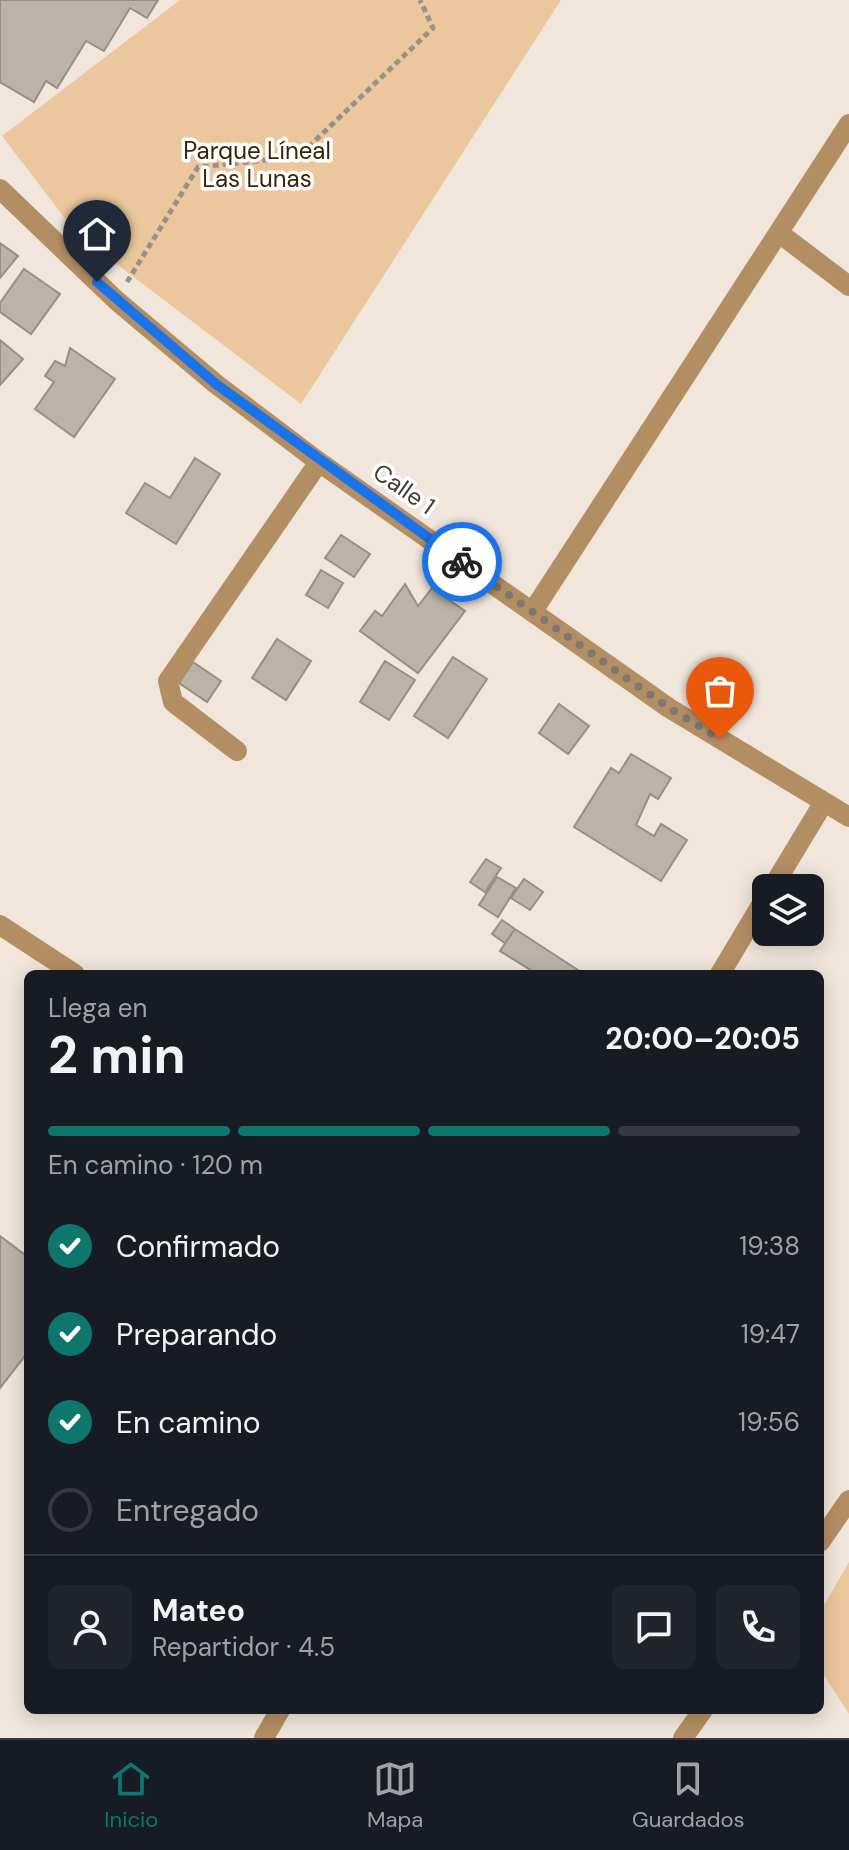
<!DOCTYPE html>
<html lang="es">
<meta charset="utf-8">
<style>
:root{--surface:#171b24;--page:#20242c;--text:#f1f3f6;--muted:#9ea1a6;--line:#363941;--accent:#0f766e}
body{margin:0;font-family:"DM Sans",sans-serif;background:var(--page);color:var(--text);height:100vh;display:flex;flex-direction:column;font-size:30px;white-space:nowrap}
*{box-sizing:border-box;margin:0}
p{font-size:26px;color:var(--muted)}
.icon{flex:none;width:44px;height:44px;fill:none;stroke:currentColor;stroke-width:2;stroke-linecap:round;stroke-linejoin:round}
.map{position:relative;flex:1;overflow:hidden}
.sheet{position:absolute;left:24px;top:970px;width:800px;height:744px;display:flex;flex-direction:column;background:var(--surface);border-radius:12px;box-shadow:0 4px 20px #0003}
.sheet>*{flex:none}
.fabs{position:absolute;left:752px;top:874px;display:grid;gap:16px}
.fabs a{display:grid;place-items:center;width:72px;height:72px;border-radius:12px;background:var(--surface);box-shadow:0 4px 20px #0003;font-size:40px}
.pin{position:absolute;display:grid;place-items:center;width:68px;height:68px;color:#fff;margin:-82px -34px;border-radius:50% 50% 50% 0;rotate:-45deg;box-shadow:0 0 8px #0007}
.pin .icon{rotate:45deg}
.courier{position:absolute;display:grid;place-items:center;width:80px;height:80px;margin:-40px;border:6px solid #1a73e8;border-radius:50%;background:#fff;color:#222;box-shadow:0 2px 10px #0007}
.head em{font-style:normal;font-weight:700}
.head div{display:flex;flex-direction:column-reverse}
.head{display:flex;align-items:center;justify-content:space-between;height:136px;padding:0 24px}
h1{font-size:52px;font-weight:700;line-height:60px}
.bar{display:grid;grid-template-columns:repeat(4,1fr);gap:12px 8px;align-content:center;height:96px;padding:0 24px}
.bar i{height:10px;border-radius:6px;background:var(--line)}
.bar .selected{background:var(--accent)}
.bar p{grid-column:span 4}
.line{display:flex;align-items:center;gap:20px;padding:0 24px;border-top:2px solid var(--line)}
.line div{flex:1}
.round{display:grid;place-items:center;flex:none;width:84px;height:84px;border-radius:12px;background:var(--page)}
ol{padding:0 24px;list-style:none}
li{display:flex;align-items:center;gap:24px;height:88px}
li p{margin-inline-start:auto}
li .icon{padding:8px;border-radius:50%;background:var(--accent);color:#fff;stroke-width:4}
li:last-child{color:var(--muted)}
li i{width:44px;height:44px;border:4px solid var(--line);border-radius:50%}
.tabs{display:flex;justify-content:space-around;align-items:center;height:112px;border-top:2px solid var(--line);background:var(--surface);font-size:22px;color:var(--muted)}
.tabs a{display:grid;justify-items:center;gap:4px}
.tabs .selected{color:var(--accent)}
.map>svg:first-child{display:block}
</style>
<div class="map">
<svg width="849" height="1738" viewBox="0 0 849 1738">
<rect width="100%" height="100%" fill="#f0e6db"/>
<path fill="#ecc79d" d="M180,0H561L301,404L77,234L2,136Z
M849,1562V1714L820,1669V1612Z"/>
<path fill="#bcb3a8" stroke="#978e84" stroke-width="2" d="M0,0H158L147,18L130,8L104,51L86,41L57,88L46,81L34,102L0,82Z
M0,243L18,256L0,278Z
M24,269L60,294L31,334L0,312V303Z
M0,340L23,359L0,385Z
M70,348L115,379L74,437L35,409L54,382L45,376L55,361L65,366Z
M195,458L220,474L176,544L126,513L145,483L170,498Z
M341,535L370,554L354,577L325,558Z
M321,570L343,583L328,608L306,595Z
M405,584L418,606L432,588L465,611L418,673L360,631L375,611L382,616Z
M277,639L311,661L286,700L252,678Z
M453,657L487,679L448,738L414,716Z
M385,661L415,680L389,720L360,702Z
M193,662L221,681L207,702L179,683Z
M559,704L589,726L568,754L539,733Z
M631,754L671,778L658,799L650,794L636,825L654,836L661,824L687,840L661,881L574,827L611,768L619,773Z
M486,859L501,868L485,892L470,882Z
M497,877L516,888L498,917L479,905Z
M524,879L543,892L530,910L511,898Z
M502,920L515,929L505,943L492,934Z
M515,929L584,974H537L500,951Z
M0,1236L28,1257V1352L0,1388Z"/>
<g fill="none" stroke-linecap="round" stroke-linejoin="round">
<path stroke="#99928a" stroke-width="5" stroke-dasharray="6 4" stroke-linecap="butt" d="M127,282L198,167L298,157L433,28L420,0"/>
<path stroke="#b48e63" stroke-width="20" d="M0,189L117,301L216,384L319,462L669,708L849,817
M779,233L849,286
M533,611L849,124
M237,751L173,702L168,681L319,462
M772,888L824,802
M0,925L75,974
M720,974L766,897
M820,1542L849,1500
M264,1738L280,1710
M683,1738L703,1710"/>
</g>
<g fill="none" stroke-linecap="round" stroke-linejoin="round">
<path stroke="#7d7770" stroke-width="8" stroke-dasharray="0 14.4" d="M462,562L669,708L720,739"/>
<path stroke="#1a73e8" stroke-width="10" d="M97,282L216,384L462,562"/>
</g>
<g text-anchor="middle" stroke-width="7" stroke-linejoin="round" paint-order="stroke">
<g font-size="24" fill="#3a2406" stroke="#fff">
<text x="257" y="159">Parque Líneal<tspan x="257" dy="28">Las Lunas</tspan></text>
</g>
<g font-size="24" fill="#3f3b37" stroke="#fff">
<text transform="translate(404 489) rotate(35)" y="8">Calle 1</text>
</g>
</g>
</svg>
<div class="fabs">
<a><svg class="icon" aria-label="layers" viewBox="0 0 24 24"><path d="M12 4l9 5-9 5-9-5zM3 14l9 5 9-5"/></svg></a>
</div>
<div class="pin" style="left:720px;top:739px;background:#ea580c"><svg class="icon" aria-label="bag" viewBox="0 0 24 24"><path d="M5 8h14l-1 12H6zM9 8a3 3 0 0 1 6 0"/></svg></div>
<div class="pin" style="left:97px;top:282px;background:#1f2937"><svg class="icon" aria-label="home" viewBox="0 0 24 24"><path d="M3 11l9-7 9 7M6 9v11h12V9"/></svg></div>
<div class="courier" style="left:462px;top:562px"><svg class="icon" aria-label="bike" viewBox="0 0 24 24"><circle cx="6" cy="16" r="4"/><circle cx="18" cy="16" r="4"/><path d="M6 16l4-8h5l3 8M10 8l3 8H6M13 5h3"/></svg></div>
<section class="sheet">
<div class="head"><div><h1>2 min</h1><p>Llega en</p></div><em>20:00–20:05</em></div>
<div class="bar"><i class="selected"></i><i class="selected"></i><i class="selected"></i><i></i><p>En camino · 120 m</p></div>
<ol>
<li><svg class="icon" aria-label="check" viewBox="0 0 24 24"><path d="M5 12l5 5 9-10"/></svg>Confirmado<p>19:38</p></li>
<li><svg class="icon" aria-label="check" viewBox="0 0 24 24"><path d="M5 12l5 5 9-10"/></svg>Preparando<p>19:47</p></li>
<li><svg class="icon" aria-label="check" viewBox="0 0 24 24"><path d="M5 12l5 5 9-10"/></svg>En camino<p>19:56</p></li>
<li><i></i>Entregado</li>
</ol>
<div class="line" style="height:144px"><a class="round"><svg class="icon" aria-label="person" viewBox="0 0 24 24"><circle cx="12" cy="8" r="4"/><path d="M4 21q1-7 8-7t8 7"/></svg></a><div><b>Mateo</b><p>Repartidor · 4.5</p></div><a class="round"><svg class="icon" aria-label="chat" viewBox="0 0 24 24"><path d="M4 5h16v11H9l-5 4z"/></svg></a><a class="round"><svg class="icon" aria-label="phone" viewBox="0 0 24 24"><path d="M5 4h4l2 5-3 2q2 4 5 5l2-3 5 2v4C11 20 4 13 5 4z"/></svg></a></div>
</section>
</div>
<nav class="tabs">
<a class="selected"><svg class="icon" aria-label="home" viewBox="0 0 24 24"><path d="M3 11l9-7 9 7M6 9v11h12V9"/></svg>Inicio</a>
<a><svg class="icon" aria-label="map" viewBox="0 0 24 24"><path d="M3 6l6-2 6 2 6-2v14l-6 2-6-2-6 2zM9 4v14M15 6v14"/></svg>Mapa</a>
<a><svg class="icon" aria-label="saved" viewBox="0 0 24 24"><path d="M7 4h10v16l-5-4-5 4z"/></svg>Guardados</a>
</nav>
